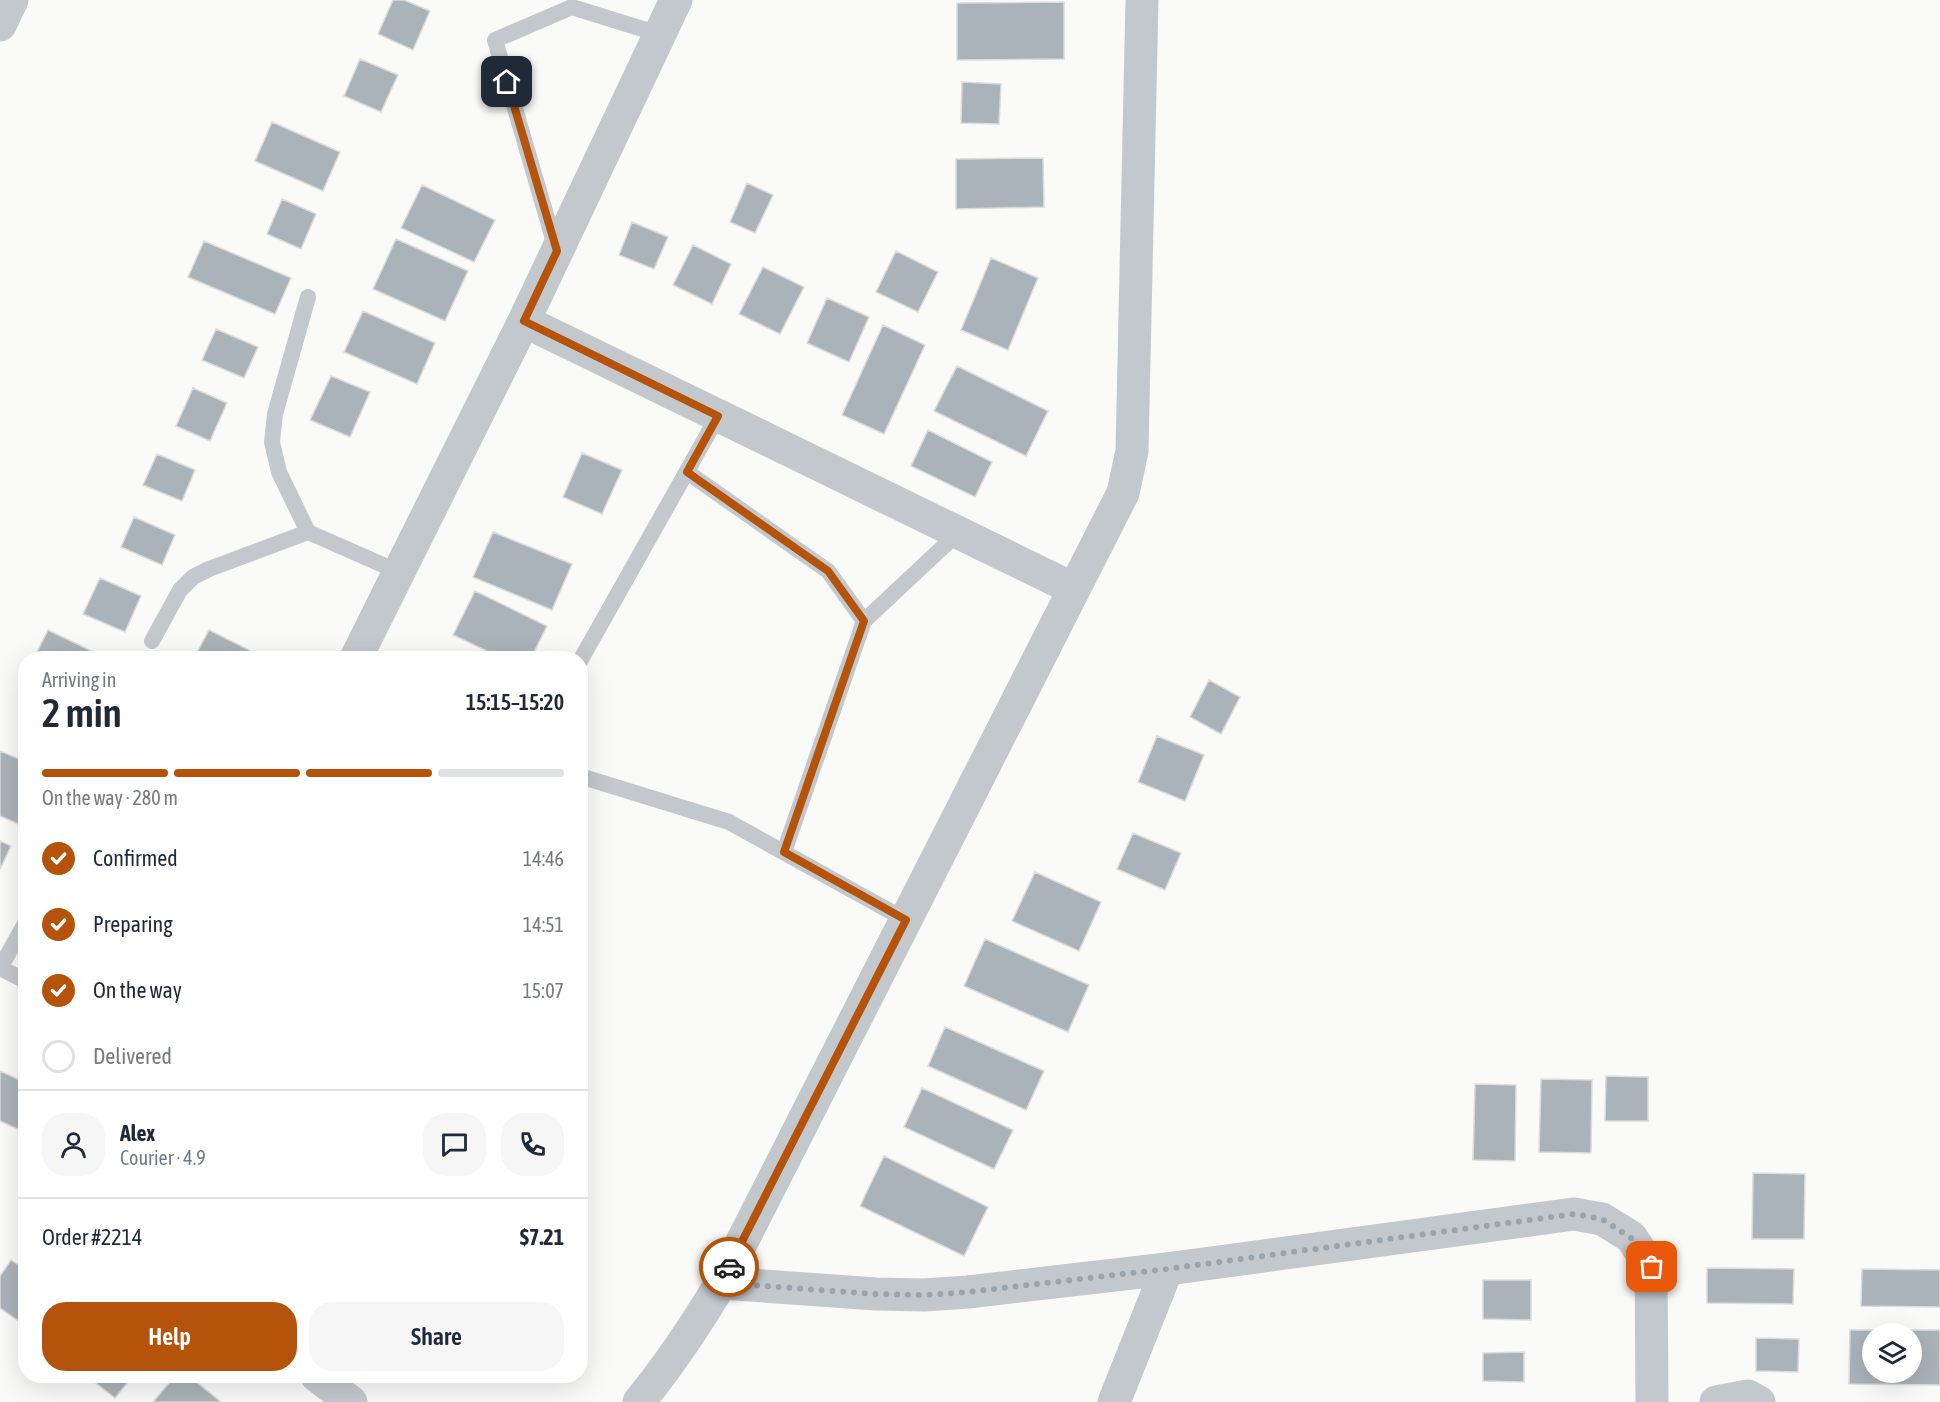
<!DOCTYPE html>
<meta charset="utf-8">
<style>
:root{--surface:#fff;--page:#f6f6f7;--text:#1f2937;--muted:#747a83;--line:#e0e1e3;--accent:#b45309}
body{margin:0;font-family:"Asap Condensed",sans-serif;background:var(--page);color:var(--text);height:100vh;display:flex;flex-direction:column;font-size:22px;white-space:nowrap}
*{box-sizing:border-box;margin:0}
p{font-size:20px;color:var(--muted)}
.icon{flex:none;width:33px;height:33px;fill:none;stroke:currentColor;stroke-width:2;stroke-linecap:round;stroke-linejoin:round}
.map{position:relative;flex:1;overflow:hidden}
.side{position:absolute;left:18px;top:651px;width:570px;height:732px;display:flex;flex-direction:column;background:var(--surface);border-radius:24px;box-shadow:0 6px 24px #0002}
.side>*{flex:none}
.tools{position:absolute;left:1862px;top:1323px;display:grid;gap:12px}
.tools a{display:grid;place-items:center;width:60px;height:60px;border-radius:50%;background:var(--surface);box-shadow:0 6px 24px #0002;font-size:30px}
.pin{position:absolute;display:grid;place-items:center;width:51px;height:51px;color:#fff;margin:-26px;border-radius:12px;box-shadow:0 3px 9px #0006}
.courier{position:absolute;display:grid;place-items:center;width:60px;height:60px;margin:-30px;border:4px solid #b45309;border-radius:50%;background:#fff;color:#222;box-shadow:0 2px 8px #0007}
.headline em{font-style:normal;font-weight:600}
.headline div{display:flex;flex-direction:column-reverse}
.headline{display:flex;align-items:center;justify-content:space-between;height:102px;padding:0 24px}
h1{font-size:39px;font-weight:600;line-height:45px}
.bar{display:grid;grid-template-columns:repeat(4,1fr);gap:9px 6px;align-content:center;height:72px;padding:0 24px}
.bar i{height:8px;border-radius:4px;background:var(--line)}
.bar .active{background:var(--accent)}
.bar p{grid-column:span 4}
.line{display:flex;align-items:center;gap:15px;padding:0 24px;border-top:2px solid var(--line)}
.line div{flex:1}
.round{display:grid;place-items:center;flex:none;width:63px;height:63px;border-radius:24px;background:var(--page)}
ol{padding:0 24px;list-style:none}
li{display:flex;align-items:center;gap:18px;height:66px}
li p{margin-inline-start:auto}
li .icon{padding:6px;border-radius:50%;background:var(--accent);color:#fff;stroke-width:4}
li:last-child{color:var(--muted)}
li i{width:33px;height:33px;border:3px solid var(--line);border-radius:50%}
.primary-button{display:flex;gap:12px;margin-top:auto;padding:12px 24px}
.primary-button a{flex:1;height:69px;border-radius:24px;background:var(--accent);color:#fff;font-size:24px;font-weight:600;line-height:69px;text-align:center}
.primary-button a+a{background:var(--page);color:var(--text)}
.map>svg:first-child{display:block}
</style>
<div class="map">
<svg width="1940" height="1402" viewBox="0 0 1940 1402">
<rect width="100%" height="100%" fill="#fafaf8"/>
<path fill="#aab3b9" stroke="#dcdcda" stroke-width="1.5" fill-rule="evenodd" d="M393,0H404L430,11L413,50L378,34Z
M1064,2V59L957,60V3Z
M360,59L398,75L381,112L344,96Z
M962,82L1001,84L999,124L961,123Z
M272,122L340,152L323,191L255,161Z
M1043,158L1044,207L956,209V159Z
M747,183L773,195L755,233L730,222Z
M422,185L495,220L474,262L401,228Z
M282,199L316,214L301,249L267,234Z
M632,222L668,237L654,269L619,255Z
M396,239L468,271L445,321L373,289Z
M204,241L291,278L275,314L188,277Z
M693,245L731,264L712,304L673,285Z
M896,251L938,272L918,312L876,292Z
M991,258L1038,278L1008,350L961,330Z
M763,267L804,287L780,334L739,314Z
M827,298L869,317L849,362L807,343Z
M363,311L435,343L417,384L344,352Z
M883,325L925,345L884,434L842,415Z
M216,329L258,347L244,378L202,360Z
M957,366L1048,411L1026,456L934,411Z
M331,376L370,392L350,437L310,420Z
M193,388L227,403L210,441L176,426Z
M928,430L992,462L975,497L911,466Z
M582,453L622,470L602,514L563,497Z
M157,454L195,470L182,501L143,485Z
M134,517L175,535L162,565L121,547Z
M493,532L572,564L552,610L473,577Z
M100,578L141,596L125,632L83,614Z
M475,591L547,626L531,658H502L453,635Z
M48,630L106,658H34Z
M209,630L265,658H194Z
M1209,680L1240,697L1221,734L1190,717Z
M1157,736L1204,755L1185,801L1138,782Z
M0,751L26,762V822L23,826L0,816Z
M1133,833L1181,853L1165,890L1117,869Z
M0,841L11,846L0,869Z
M1035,872L1101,902L1079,951L1012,921Z
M985,939L1089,985L1068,1032L964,986Z
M945,1027L1044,1071L1026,1110L928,1066Z
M0,1071L26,1083V1133L0,1121Z
M1606,1076L1648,1077V1121H1605Z
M1541,1079L1592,1080L1591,1153L1539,1152Z
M1475,1084L1516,1085L1515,1161L1473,1160Z
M922,1088L1013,1130L994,1169L904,1127Z
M884,1156L988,1207L964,1256L860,1206Z
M1753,1173L1805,1174L1804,1239H1752Z
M11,1260L26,1270V1326L0,1308V1276Z
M1707,1268L1794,1269L1793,1304L1707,1303Z
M1862,1269L1940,1270V1307L1861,1306Z
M1483,1280H1531V1320L1483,1319Z
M1850,1330H1940V1385L1849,1384ZM1872,1334H1911V1372H1872Z
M1756,1338L1799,1339L1798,1372L1756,1371Z
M1524,1352V1382L1483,1381V1353Z
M87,1376H133L115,1398Z
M175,1376H189L221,1402H153Z"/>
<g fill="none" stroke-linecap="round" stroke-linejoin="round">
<path stroke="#c3c8cc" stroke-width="16" d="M556,249L495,40L572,7L659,34
M308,297L275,414L272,442L279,472L308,532L399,572
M687,472L828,571L864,621
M152,641L180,590L193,577L209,569L308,532
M580,661L718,416
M580,776L729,822L906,920
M784,852L864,621L958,533
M0,968L26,922
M0,968L26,981"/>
<path stroke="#c3c8cc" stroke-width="33" d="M0,25L12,0
M524,321L1074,589
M356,658L524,321L676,0
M721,1283L876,1294L924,1295L968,1292L1167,1269L1574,1214L1602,1219L1631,1237L1651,1267L1652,1402
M317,1376L351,1402
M639,1402C670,1364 696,1325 721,1283L1123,493L1132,451L1142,0
M1114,1402L1167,1269
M1716,1402L1748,1396L1759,1402"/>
</g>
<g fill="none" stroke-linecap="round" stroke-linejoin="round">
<path stroke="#99a4ac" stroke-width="6" stroke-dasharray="0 10.8" d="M729,1267L721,1283L876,1294L924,1295L968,1292L1167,1269L1574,1214L1602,1219L1631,1238L1652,1267"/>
<path stroke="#b45309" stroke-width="8" d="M507,82L557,251L524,321L718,416L687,472L828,571L864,621L784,852L906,920L729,1267"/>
</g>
</svg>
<div class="tools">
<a><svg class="icon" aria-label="layers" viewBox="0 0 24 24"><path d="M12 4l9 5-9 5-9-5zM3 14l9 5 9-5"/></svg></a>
</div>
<div class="pin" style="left:1652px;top:1267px;background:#ea580c"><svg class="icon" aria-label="bag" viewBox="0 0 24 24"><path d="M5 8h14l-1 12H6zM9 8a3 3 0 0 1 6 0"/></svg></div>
<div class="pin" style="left:507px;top:82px;background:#1f2937"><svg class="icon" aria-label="home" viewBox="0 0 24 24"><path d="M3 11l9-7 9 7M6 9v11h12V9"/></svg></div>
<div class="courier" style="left:729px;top:1267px"><svg class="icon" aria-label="car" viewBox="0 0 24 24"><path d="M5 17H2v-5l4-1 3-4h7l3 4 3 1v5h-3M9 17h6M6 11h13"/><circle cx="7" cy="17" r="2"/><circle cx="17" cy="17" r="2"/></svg></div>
<section class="side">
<div class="headline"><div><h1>2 min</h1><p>Arriving in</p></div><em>15:15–15:20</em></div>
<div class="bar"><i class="active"></i><i class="active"></i><i class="active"></i><i></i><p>On the way · 280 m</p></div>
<ol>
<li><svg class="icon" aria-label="check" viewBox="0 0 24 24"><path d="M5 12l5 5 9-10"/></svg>Confirmed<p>14:46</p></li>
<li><svg class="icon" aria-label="check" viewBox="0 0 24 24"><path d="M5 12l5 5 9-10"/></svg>Preparing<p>14:51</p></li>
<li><svg class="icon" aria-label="check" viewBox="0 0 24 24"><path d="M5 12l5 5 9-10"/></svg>On the way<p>15:07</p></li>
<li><i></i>Delivered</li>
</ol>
<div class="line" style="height:108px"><a class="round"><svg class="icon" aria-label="person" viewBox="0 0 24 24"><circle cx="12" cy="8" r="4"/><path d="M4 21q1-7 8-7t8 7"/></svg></a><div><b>Alex</b><p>Courier · 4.9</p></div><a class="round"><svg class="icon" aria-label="chat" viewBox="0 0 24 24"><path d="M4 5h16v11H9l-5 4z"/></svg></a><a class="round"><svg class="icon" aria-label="phone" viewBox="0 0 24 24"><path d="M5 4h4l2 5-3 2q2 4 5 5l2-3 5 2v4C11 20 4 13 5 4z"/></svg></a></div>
<div class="line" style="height:78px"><div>Order #2214</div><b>$7.21</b></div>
<div class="primary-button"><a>Help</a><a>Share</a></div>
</section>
</div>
